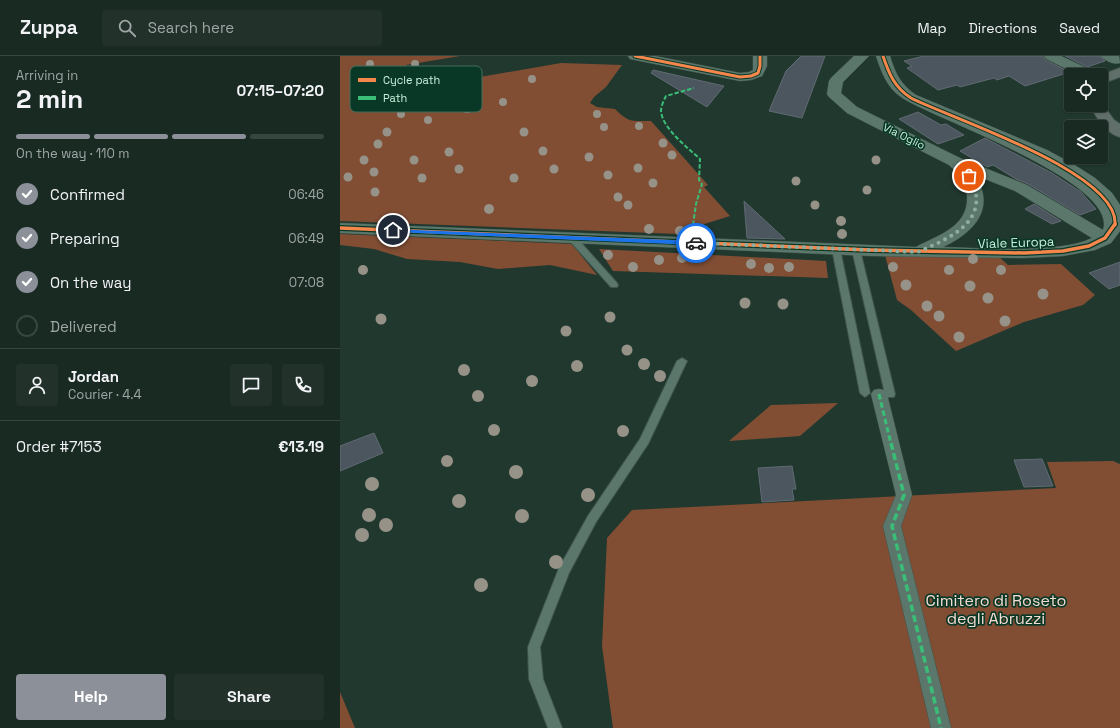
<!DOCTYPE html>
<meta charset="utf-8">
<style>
:root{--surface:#192a23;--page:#22322b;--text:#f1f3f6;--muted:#9fa7a6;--line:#374641;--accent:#8c9099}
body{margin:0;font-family:"Space Grotesk",sans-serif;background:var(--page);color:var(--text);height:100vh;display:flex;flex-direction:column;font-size:15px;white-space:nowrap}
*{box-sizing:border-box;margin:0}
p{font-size:13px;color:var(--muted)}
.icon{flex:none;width:22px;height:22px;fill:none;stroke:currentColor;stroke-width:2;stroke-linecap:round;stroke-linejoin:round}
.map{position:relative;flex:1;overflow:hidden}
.panel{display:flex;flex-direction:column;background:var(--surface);width:340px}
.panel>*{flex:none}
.fabs{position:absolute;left:724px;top:12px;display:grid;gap:8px}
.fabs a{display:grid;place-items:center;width:44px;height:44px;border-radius:4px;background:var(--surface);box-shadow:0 1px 3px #0004,0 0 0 1px var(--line);font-size:20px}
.pin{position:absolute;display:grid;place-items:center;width:34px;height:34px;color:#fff;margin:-17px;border:2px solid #fff;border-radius:50%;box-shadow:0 1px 4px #0007}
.courier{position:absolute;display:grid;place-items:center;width:40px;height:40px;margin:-20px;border:3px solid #1a73e8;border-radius:50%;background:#fff;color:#222;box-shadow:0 1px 5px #0007}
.summary em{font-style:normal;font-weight:700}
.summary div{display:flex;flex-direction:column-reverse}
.summary{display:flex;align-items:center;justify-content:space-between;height:68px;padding:0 16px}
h1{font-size:26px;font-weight:700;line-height:30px}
.bar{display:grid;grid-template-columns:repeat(4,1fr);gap:6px 4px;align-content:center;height:48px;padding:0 16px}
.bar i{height:5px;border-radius:3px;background:var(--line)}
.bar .on{background:var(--accent)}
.bar p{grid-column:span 4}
.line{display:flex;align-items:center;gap:10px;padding:0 16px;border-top:1px solid var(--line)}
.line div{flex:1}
.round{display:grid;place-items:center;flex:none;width:42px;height:42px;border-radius:4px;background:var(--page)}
ol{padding:0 16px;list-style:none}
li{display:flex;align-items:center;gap:12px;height:44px}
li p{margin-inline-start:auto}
li .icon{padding:4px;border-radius:50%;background:var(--accent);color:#fff;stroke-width:4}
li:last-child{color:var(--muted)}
li i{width:22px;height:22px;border:2px solid var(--line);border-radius:50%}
.cta{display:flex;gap:8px;margin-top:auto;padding:8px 16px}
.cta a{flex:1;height:46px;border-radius:4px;background:var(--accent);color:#fff;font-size:16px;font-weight:700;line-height:46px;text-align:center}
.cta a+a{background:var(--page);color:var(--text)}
header{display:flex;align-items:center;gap:24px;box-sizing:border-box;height:56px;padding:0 20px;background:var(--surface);border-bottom:1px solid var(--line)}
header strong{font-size:19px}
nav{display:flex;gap:22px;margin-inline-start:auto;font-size:14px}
.search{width:280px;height:36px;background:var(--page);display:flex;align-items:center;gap:10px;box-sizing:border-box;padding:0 14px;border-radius:4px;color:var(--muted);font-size:15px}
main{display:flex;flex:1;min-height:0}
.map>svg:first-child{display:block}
</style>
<header>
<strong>Zuppa</strong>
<div class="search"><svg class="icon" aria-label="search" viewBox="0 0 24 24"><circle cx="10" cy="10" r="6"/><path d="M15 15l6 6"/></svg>Search here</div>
<nav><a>Map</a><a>Directions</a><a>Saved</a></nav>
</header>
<main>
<section class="panel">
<div class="summary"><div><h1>2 min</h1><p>Arriving in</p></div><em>07:15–07:20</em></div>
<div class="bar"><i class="on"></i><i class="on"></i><i class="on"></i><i></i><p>On the way · 110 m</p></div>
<ol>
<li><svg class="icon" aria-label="check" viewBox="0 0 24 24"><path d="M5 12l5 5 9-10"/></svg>Confirmed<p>06:46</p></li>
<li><svg class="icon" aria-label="check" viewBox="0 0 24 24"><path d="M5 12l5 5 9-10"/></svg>Preparing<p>06:49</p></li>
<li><svg class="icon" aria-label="check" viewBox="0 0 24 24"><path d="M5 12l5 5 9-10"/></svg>On the way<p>07:08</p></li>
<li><i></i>Delivered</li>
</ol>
<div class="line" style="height:72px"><a class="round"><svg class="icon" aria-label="person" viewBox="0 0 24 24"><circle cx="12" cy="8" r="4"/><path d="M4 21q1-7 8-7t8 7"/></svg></a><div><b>Jordan</b><p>Courier · 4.4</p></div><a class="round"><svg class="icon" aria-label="chat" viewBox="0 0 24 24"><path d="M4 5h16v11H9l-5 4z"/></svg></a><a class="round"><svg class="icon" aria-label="phone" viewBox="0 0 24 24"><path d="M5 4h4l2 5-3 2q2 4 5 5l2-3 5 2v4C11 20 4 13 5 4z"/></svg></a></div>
<div class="line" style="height:52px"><div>Order #7153</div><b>€13.19</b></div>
<div class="cta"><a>Help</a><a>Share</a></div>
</section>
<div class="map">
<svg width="780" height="672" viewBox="0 0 780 672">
<rect width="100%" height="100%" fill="#21382f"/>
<path fill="#814e34" d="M0,0H120L66,9L71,33L221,7L282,9L266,31L254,41L250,47L257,51L275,53C289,67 292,65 311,65L368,129L364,131L390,160L358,170L365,179L0,165Z
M0,178L232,188L257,219L210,209L158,213L120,206L67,203L34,193L0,189Z
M259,193L486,205L488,222L273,215Z
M545,199L658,200L668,209L721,208L755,239L743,249L684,266L616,295L571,254L557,244Z
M498,347L460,380L389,385L431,349Z
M773,405L780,408V672H273L262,590L267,482L292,454L716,432L707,406Z
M0,636L15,672H0Z"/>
<path fill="#4c565e" stroke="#606a72" d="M461,0H485L462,62L429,55L446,15Z
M584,0H703L705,4L730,16L685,30L669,20L657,24L654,22L620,31L617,29L598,34L567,12L572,10L564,5Z
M725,0H760L765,5L747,11Z
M313,14L384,30L367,51L311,17Z
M578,56L601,69L606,68L624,79L598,88L559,63Z
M645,82L712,117L741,136L756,153L740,159L688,128L676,123L653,109L647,111L620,95Z
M404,145L445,183L407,182Z
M694,148L721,165L712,168L685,153Z
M780,206V229L769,233L749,217Z
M34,377L43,397L0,415V390Z
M702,403L713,430L684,431L674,404Z
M452,410L456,433H452L454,444L422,446L418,412Z"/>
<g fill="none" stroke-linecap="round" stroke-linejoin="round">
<defs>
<path id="service" d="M229,180H235L277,227L278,229L277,231H271L229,184L228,182Z
M496,190L500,193L530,337L525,341L520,337L492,193Z
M516,191L520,194L555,338L554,341H546L545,338L512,194Z
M342,302L347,305L308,388L256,466L229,517L200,591L203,623L222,672H208L189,623L188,591L219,512L248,460L300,383L337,305Z"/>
<path id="pedestrian" d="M539,333L544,334L547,338L572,439L561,470L611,672H591L543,470L556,439L531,338L534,334Z"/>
<path id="minor" d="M288,0H315L400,17L409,16L413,14V0H427V10L422,20L411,24L400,25L290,3Z
M514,0H529L503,26L501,37L517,51L620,102L687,129L763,174C780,125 586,60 561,41C547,32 541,15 536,0H550C555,17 561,29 576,39L707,94L733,108L755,122L772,137L780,149V175L771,187L755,194L723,200L684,202L530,200L0,177V167L576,191C598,179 629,171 627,140C626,127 619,118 609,109L507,57L489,41L487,38L489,25L491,22ZM635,119L675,135L752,182C721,198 639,192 603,191C633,177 657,153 635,119Z
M704,0H721L755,16L757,19H739L706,3Z
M761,0H779L780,7C774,9 765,5 761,0Z"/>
<path id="primary" d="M780,12V21L761,28V19Z
M761,46L774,64L780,68V81C765,77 757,61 749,49H761Z"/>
</defs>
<use href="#service" stroke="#40554c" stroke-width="2"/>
<use href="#pedestrian" stroke="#40554c" stroke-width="1"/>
<use href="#minor" stroke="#40554c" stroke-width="1"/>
<use href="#primary" stroke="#40554c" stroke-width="2"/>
<use href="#service" fill="#5b776b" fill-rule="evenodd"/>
<use href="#pedestrian" fill="#5b776b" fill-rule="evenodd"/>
<use href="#minor" fill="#5b776b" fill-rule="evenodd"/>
<use href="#primary" fill="#616f6b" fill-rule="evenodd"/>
<path stroke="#3abd76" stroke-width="2" stroke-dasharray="4.5 2" stroke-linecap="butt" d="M353,169L356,148L362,128L359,124L360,103C348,92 322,72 321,55C321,50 324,44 326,40L354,32"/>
<path stroke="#3abd76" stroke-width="3" stroke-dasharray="5.5 3" stroke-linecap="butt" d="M351,187L353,168
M539,338L551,388"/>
<path stroke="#3abd76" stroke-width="3.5" stroke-dasharray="7 3.5" stroke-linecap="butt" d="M551,387L564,439L552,470L601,672"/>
<defs>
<path id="cycleway-far1" d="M295,0L400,21L411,20L418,17L420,10V0
M543,0C549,18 555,32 571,42C607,61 780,116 775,169"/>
<path id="cycleway" d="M0,172L530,194L684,197L723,195L749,190L765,182L775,168"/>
</defs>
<use href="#cycleway-far1" stroke="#0a3827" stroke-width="5"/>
<use href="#cycleway" stroke="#0a3827" stroke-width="6"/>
<use href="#cycleway-far1" stroke="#f5874c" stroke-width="3"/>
<use href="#cycleway" stroke="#f5874c" stroke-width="3.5"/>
</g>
<g fill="#969288">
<circle cx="30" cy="8" r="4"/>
<circle cx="75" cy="8" r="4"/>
<circle cx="192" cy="23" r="4"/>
<circle cx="163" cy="46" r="4"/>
<circle cx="127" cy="53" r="4"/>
<circle cx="61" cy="58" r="4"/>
<circle cx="257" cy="58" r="4"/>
<circle cx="88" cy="64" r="4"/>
<circle cx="299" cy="70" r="4"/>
<circle cx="264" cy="71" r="4"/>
<circle cx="47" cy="76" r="4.5"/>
<circle cx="184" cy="76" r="4.5"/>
<circle cx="323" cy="87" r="4.5"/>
<circle cx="38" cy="88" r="4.5"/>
<circle cx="203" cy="95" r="4.5"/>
<circle cx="109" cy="96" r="4.5"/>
<circle cx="332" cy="99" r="4.5"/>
<circle cx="249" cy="101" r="4.5"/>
<circle cx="24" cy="104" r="4.5"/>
<circle cx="74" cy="104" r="4.5"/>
<circle cx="536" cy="104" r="4.5"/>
<circle cx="298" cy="112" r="4.5"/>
<circle cx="119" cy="113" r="4.5"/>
<circle cx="214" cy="113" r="4.5"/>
<circle cx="34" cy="116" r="4.5"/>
<circle cx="268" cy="119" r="4.5"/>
<circle cx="8" cy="121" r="4.5"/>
<circle cx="82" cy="122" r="4.5"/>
<circle cx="174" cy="122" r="4.5"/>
<circle cx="456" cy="125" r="4.5"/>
<circle cx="313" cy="127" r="4.5"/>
<circle cx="527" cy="134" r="4.5"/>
<circle cx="35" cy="136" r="4.5"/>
<circle cx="278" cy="141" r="4.5"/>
<circle cx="288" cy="149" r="4.5"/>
<circle cx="475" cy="149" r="4.5"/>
<circle cx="149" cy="153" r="5"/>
<circle cx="501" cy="165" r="5"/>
<circle cx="309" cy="173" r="5"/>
<circle cx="340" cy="175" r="5"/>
<circle cx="502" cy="178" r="5"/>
<circle cx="268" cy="199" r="5"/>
<circle cx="342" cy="202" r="5"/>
<circle cx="633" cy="203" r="5"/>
<circle cx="319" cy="204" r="5"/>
<circle cx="411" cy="208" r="5"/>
<circle cx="293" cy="211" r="5"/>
<circle cx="449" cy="211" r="5"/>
<circle cx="553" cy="211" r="5"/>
<circle cx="429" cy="212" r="5"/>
<circle cx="23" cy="214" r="5"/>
<circle cx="609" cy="214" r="5"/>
<circle cx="661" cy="214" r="5"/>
<circle cx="566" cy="229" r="5.5"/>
<circle cx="630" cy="230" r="5.5"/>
<circle cx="703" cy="238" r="5.5"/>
<circle cx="648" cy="242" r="5.5"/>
<circle cx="405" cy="247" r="5.5"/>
<circle cx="443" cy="248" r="5.5"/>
<circle cx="587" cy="250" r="5.5"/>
<circle cx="599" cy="260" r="5.5"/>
<circle cx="270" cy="261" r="5.5"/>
<circle cx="41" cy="263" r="5.5"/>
<circle cx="665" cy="265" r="5.5"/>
<circle cx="226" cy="275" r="5.5"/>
<circle cx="619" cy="281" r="5.5"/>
<circle cx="287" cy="294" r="5.5"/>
<circle cx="304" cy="308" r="6"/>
<circle cx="237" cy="310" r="6"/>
<circle cx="124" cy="314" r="6"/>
<circle cx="320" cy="320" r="6"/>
<circle cx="192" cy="325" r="6"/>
<circle cx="138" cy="340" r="6"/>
<circle cx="154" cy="374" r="6"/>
<circle cx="283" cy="375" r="6"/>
<circle cx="107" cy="405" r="6"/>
<circle cx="176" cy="416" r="7"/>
<circle cx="32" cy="428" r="7"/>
<circle cx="248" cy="439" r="7"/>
<circle cx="119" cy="445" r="7"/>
<circle cx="29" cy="459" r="7"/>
<circle cx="182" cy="460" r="7"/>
<circle cx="46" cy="469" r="7"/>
<circle cx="22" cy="479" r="7"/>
<circle cx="216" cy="506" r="7"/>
<circle cx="141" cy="529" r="7"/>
</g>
<path fill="#1a73e8" d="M51,173L356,185L359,187L356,189L53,176L51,175Z"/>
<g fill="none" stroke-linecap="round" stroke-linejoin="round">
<path stroke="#8eaf9f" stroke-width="4" stroke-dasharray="0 7.2" d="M356,187L578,196C610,182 654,164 629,120"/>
</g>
<g text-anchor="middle" stroke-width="3.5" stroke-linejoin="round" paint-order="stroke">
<g font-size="11" fill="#c8efdc" stroke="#0a3827">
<text transform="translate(564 80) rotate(26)" y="4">Via Oglio</text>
</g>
<g font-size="13" fill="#c8efdc" stroke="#0a3827">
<text transform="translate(676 186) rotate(-2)" y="5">Viale Europa</text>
</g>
<g font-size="16" fill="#f5dcd1" stroke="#0a3827">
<text x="656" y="550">Cimitero di Roseto<tspan x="656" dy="18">degli Abruzzi</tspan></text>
</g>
</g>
<rect x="10" y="10" width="132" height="46" rx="6" fill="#0a3827" stroke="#436f5d" stroke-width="1"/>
<rect x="18" y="22" width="18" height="4" fill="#f5874c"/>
<rect x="18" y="40" width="18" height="4" fill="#3abd76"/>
<g font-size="11" fill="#c8efdc">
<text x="43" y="28">Cycle path</text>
<text x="43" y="46">Path</text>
</g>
</svg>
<div class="fabs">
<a><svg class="icon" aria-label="locate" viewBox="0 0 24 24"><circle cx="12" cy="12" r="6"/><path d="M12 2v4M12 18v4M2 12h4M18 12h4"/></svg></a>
<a><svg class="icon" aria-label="layers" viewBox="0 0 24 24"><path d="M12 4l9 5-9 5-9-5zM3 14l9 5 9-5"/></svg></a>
</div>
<div class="pin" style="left:629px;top:120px;background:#ea580c"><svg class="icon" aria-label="bag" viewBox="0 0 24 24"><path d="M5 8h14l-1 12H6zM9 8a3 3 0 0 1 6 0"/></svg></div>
<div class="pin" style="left:53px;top:174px;background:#1f2937"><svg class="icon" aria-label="home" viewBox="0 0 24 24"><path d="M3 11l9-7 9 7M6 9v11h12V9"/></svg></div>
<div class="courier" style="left:356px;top:187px"><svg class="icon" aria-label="car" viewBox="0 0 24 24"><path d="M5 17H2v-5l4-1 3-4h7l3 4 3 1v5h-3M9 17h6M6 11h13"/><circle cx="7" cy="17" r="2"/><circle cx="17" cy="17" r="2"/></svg></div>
</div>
</main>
